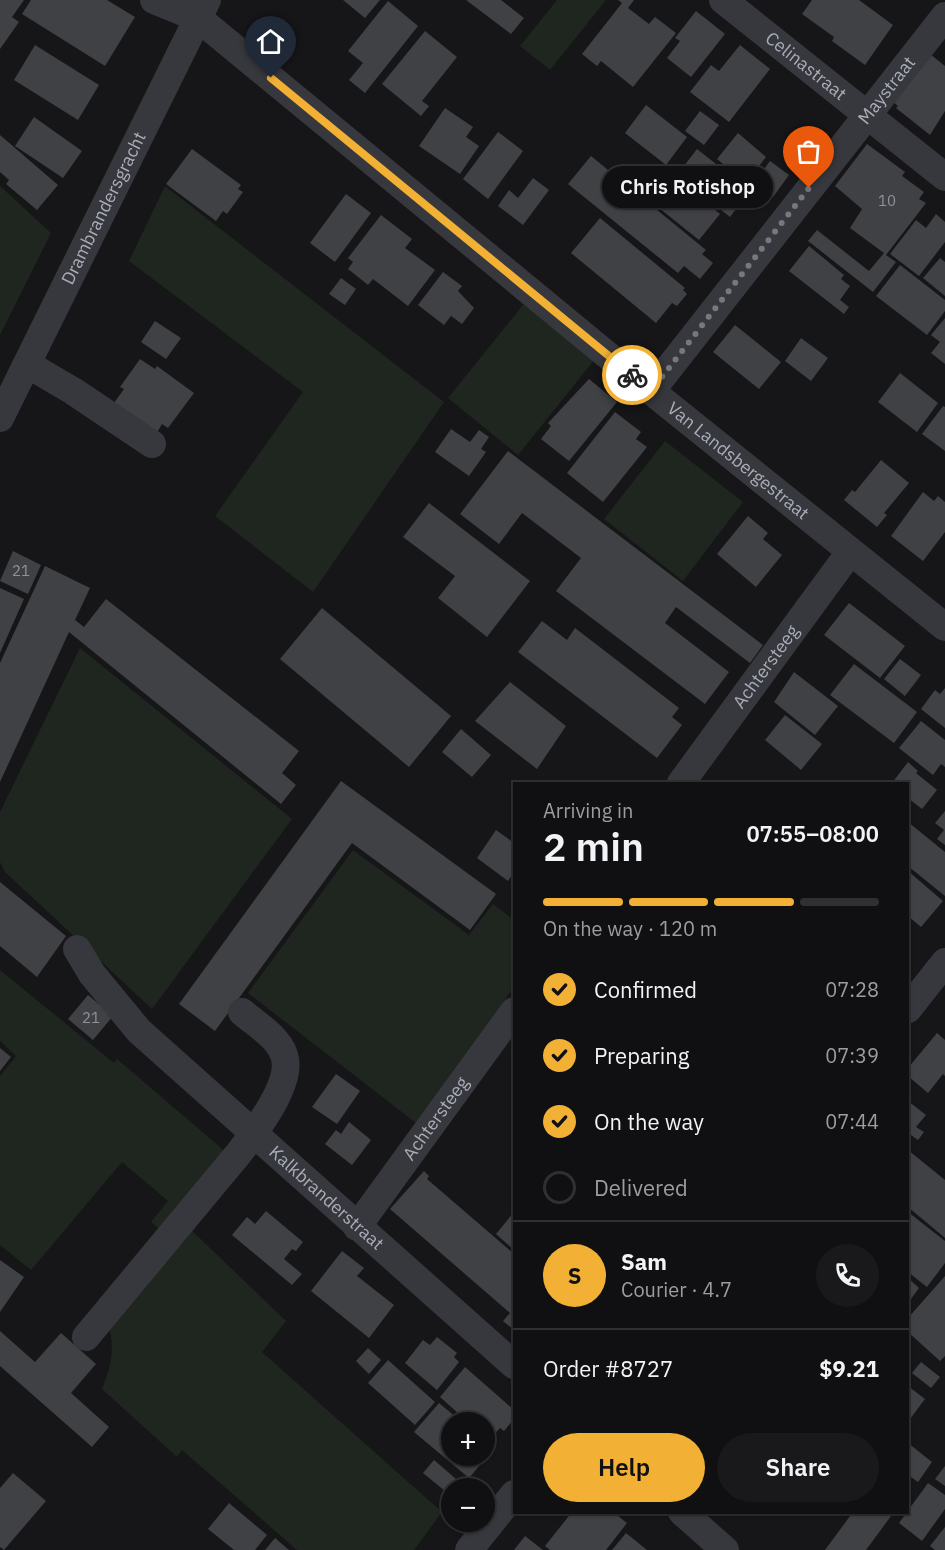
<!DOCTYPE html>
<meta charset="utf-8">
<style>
:root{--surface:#101012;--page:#19191b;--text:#f1f3f6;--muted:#9c9d9f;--line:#303032;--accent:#f2b134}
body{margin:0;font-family:"IBM Plex Sans",sans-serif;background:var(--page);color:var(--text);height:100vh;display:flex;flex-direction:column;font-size:22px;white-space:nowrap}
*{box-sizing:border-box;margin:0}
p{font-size:20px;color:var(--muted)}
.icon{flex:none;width:33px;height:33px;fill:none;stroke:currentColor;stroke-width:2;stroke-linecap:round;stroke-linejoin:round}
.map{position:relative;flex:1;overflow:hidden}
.panel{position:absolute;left:513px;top:782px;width:396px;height:732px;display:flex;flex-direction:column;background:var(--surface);border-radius:0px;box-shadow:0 2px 4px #0004,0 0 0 2px var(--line)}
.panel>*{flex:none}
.fabs{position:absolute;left:441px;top:1412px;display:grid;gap:12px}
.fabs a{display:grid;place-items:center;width:54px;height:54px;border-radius:50%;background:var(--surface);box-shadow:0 2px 4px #0004,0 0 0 2px var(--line);font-size:30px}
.pin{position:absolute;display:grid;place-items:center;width:51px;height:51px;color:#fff;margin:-62px -26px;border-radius:50% 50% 50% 0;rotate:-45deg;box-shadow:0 0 6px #0007}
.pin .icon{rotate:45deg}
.courier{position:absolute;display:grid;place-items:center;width:60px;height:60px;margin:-30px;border:4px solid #f2b134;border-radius:50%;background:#fff;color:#222;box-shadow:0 2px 8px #0007}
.bubble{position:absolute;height:42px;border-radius:21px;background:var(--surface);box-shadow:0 2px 4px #0004,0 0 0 2px var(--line);font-size:20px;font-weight:600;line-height:42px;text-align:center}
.summary em{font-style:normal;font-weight:600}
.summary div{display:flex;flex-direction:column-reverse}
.summary{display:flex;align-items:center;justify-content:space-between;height:102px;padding:0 30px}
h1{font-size:39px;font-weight:600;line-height:45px}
.bar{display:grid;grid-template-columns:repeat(4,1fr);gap:9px 6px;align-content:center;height:72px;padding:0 30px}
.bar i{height:8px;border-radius:4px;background:var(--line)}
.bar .current{background:var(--accent)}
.bar p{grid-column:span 4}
.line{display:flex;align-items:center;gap:15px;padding:0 30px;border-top:2px solid var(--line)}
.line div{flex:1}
.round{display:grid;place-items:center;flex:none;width:63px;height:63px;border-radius:32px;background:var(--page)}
ol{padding:0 30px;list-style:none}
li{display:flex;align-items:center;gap:18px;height:66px}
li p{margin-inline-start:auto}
li .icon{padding:6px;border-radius:50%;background:var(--accent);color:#111;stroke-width:4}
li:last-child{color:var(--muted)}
li i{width:33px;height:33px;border:3px solid var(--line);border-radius:50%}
.primary-button{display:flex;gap:12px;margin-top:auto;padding:12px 30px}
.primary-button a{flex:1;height:69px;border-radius:36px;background:var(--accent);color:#111;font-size:24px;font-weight:600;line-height:69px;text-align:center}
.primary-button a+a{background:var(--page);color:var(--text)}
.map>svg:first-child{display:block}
</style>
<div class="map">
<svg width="945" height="1550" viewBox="0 0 945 1550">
<rect width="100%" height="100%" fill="#161618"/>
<path fill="#1e261f" d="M557,0H606L550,70L520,46Z
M0,186L51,233L0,335Z
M165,186L444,402L313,592L215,516L303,392L129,261Z
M526,301L595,359L518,455L448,398Z
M665,441L743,502L683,581L604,519Z
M80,648L292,819L152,1009L5,872L0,862V812Z
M353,850L469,935L493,904L514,920V987L416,1123L248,993Z
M0,970L114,1063L117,1059L227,1153L164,1233L151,1222L168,1201L122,1162L31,1270L0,1245V1076L16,1056L0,1041Z
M186,1225L286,1321L262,1352L442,1512L414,1550H297L182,1450L177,1457L102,1389C113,1361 115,1348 107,1318Z"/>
<path fill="#404145" d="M0,0H24L12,17L19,22L0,49Z
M31,0H107L135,17L105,66L22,14Z
M343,0H380L365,18Z
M466,0H501L524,18L511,34Z
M618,0H634L628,8L649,24L655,17L676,33L633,87L601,61L597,66L582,54L622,3Z
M812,0H859L893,25L865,65L832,41L834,37L802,14Z
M388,1L418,26L365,93L349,80L363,63L348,51Z
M696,11L725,34L691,77L667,58L680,41L675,38Z
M425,31L457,57L422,101L429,106L421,116L382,84Z
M35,45L99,85L78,120L14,80Z
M740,45L770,69L729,122L690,92L711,65L719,71Z
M930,54L945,66V111L930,135L896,108L898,106L893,102Z
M646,105L687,137L666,165L625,133Z
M445,108L473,127L466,137L479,146L460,174L419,146Z
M700,111L719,125L704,145L685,131Z
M34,117L82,151L63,178L15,146Z
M498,132L523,151L488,199L463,179Z
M738,133L766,157L746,183L717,159Z
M0,135L58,185L37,210L6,184L9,180L0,172Z
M867,144L905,172L902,176L924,192L919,199L926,203L886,255L896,262L873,292L808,241L817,230L869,271L884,253L850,228L862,209L835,186Z
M192,149L241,185L238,189L243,192L227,214L223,211L216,221L166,184Z
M697,149L750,191L730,217L677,175Z
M591,156L706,250L702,254L713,263L700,279L684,266L678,273L568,184Z
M770,161L789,175L773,197L754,183Z
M650,168L669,184L674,177L720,214L699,240L634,188Z
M533,178L549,190L523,225L498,206L509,190L518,198Z
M346,194L371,213L335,262L310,243Z
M936,214L945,222V242L919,276L890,254L916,220L926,228Z
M381,215L412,239L405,248L435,270L408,306L373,279L368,285L348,269L353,262L348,258Z
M600,218L685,288L683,290L687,294L677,306L672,303L656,323L571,253Z
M809,246L844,275L841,279L850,286L840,300L849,307L844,314L789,271Z
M940,258L945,262V296L923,278Z
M900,265L945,300V311L927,335L876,296Z
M443,272L462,286L458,291L474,308L462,324L451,316L444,325L418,305Z
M341,278L356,289L345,305L329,294Z
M945,318V364L931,353L940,342L931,335Z
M155,321L181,338L166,359L141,342Z
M735,325L781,362L759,389L713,352Z
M801,338L828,358L811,381L785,361Z
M140,359L155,369L157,366L194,393L168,428L162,424L156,434L114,403L124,389L120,387Z
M900,373L938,403L917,432L878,402Z
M589,379L617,402L569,461L541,439L551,426L548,423Z
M943,406L945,407V451L922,434Z
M615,412L641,432L636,439L647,447L603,502L567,473Z
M451,429L470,442L479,430L489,437L481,449L486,452L469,476L435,452Z
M508,451L763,645L750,663L676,607L665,623L729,672L705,704L556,591L581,558L522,513L499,544L460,514Z
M881,460L909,483L884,513L887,515L877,527L844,500L852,490L855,492Z
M923,492L934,501L938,496L945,502V532L923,561L891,536Z
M429,503L530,581L487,637L438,598L455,576L403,537Z
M748,516L768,533L763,539L782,555L756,587L717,554Z
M13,551L41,565L28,594L0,581Z
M45,566L90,588L75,620L84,627L106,599L299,751L282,773L296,785L281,804L69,632L0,782V663Z
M0,588L24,599L0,653Z
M849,603L905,646L880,678L824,635Z
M322,608L451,716L409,767L280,659Z
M542,621L567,640L575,628L679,708L672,717L682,725L657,758L518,652Z
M900,659L921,675L905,696L884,679Z
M854,664L917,712L894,743L830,695Z
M794,672L838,706L815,735L774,702Z
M510,682L566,726L537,769L475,721Z
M945,688V728L921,709L935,690L940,694Z
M785,715L822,744L801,770L765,740Z
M921,721L945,740V767L941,764L933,775L899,748Z
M461,729L491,755L472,777L442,752Z
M908,762L918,771L916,773L937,790L922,809L908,798V783H892Z
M341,781L496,894L470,930L352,843L215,1031L179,1004Z
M945,811V845L937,839L944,830L935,823Z
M908,822L945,852V896L908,866Z
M496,830L514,843V872L508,881L477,858Z
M908,871L943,901L921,927L908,916Z
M0,882L66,936L37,977L0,946Z
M88,995L113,1016L93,1040L68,1019Z
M937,1033L945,1040V1076L943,1074L928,1093L908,1076V1068Z
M0,1048L11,1057L0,1071Z
M336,1074L360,1091L337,1124L312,1107Z
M908,1101L926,1115L916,1127L924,1132L918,1140L911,1135L908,1140Z
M349,1122L371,1140L352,1165L325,1144L336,1130L341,1134Z
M908,1150L945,1180V1238L908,1207Z
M424,1171L429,1176L427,1179L514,1254V1330L503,1321L510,1313L390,1209Z
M266,1211L303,1242L296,1251L292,1249L284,1259L302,1274L292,1285L232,1235L247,1217L255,1224Z
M514,1212V1250L496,1234Z
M908,1212L945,1241V1263L927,1287L908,1272Z
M342,1251L364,1268L357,1276L394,1305L369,1338L311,1291Z
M0,1260L24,1277L0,1312Z
M945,1276V1356L940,1361L908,1332V1318Z
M908,1278L919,1288L908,1303Z
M0,1331L35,1362L61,1333L96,1364L71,1393L109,1427L92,1447L0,1366Z
M437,1337L457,1353L454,1357L459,1362L437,1390L405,1363L423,1340L430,1345Z
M368,1348L381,1360L369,1374L356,1361Z
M388,1360L435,1402L415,1425L368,1383Z
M921,1362L940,1377L931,1388L912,1373Z
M465,1367L514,1410V1419L504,1431L500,1428L489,1440L484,1436V1422H468L440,1397Z
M908,1386L925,1399L910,1419L908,1417Z
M439,1403L457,1418L452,1422V1455H484V1447L491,1452L469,1478L414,1432Z
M908,1443L932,1462L918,1482L908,1475Z
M434,1460L456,1479L445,1491L423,1473Z
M945,1466V1486L935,1479Z
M13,1473L46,1501L4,1550L0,1547V1488Z
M928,1483L945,1495V1509L922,1541L899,1523Z
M229,1503L267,1535L255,1550H234L208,1529Z
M572,1512H613L627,1523L606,1550H550L545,1546Z
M853,1512H894L866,1550H825Z
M945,1527V1550H935L930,1546Z
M626,1533L647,1550H612Z
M525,1536L543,1550H514Z
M275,1538L289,1550H265Z"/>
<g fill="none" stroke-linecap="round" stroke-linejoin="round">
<g stroke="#37383d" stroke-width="28">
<path id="s1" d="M154,0L198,18L651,391L945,627"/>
<path id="s2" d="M723,0L945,177"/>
<path d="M27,364L73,391L152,444"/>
<path id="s3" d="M651,391L945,16"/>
<path id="s4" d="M0,418L207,0"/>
<path id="s5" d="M681,783L850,552"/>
<path id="s6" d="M77,949L92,974L139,1031L514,1365"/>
<path d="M908,1009L945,962"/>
<path id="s7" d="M357,1227L514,1011"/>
<path d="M86,1337L239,1153C255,1132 294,1082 284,1055C278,1037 256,1024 242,1012"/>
<path d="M682,1512L725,1550"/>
<path d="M469,1550L514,1494"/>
</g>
</g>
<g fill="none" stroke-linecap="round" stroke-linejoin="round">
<path stroke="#757880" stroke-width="6" stroke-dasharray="0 10.8" d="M632,375L651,391L809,188"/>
<path stroke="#f2b134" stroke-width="8" d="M271,78L632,375"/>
</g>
<g text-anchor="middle" stroke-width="4.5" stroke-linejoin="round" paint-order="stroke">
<g font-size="15" fill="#8e929b">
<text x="887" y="206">10</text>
<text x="21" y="576">21</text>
<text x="91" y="1023">21</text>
</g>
<g font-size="18" fill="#a8adb8" stroke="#111113">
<text dy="6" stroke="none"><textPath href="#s2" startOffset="106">Celinastraat</textPath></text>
<text dy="6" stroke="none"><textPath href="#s3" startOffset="382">Maystraat</textPath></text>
<text dy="6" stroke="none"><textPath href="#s4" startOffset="234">Drambrandersgracht</textPath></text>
<text dy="6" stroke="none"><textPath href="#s1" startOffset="746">Van Landsbergestraat</textPath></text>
<text dy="6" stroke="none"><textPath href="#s5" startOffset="144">Achtersteeg</textPath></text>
<text dy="6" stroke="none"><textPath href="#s7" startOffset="134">Achtersteeg</textPath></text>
<text dy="6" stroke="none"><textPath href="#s6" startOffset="354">Kalkbranderstraat</textPath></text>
</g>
</g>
</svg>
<div class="fabs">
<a>+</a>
<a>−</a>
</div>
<div class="pin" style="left:809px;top:188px;background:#ea580c"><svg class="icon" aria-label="bag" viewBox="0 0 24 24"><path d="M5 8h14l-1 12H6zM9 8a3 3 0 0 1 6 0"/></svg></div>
<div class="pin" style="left:271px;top:78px;background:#1f2937"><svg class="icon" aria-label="home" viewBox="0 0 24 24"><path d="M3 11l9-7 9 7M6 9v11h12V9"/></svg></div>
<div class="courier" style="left:632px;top:375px"><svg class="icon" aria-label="bike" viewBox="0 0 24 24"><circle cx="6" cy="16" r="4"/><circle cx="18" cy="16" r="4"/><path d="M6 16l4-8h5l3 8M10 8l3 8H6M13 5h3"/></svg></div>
<div class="bubble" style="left:602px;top:166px;width:171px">Chris Rotishop</div>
<section class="panel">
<div class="summary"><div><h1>2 min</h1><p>Arriving in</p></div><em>07:55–08:00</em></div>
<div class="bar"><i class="current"></i><i class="current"></i><i class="current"></i><i></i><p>On the way · 120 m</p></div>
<ol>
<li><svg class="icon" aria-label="check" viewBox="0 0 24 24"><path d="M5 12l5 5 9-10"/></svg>Confirmed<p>07:28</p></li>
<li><svg class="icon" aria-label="check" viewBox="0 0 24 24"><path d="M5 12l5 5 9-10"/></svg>Preparing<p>07:39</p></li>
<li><svg class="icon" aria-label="check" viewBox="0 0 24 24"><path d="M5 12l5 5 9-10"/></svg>On the way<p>07:44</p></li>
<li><i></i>Delivered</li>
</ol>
<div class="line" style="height:108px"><b class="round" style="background:var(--accent);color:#111">S</b><div><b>Sam</b><p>Courier · 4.7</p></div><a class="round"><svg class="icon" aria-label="phone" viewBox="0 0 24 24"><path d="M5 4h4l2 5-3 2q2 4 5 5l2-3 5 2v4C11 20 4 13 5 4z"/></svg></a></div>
<div class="line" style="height:78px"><div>Order #8727</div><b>$9.21</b></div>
<div class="primary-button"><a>Help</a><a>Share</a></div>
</section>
</div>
